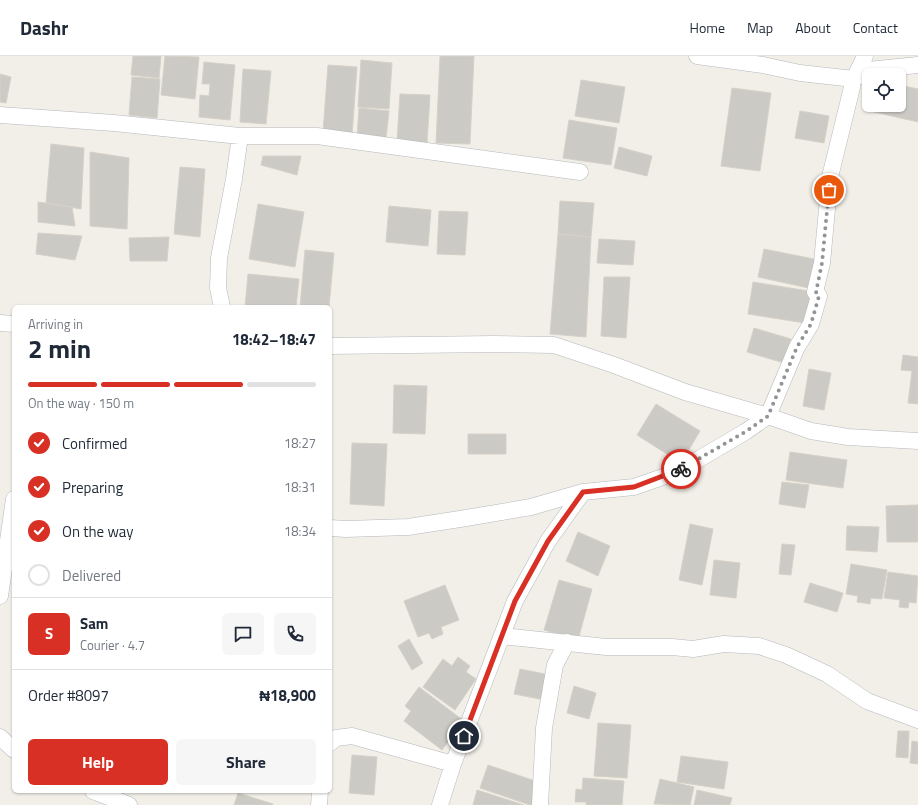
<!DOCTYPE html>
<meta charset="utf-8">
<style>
:root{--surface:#fff;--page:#f6f6f7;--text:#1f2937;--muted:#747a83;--line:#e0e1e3;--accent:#d93025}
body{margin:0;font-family:"Titillium Web",sans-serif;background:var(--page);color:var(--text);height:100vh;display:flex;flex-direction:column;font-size:15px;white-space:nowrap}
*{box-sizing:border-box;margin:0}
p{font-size:13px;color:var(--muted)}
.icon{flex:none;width:22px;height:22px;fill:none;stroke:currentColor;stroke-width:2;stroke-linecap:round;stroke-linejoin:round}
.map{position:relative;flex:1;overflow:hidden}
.details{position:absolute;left:12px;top:249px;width:320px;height:488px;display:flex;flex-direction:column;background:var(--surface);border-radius:6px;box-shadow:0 1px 3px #0004}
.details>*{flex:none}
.controls{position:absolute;left:862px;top:12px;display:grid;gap:8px}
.controls a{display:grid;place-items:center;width:44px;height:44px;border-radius:6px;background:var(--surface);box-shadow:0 1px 3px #0004;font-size:20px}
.pin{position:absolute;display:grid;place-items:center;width:34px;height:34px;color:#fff;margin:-17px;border:2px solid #fff;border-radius:50%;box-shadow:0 1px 4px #0007}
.courier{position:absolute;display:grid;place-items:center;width:40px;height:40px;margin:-20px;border:3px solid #d93025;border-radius:50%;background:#fff;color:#222;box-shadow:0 1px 5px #0007}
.summary em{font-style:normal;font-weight:700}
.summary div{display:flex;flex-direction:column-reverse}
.summary{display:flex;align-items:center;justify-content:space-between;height:68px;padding:0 16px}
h1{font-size:26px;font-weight:700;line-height:30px}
.bar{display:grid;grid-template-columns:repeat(4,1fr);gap:6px 4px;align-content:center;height:48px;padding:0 16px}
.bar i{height:5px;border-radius:3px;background:var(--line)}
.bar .active{background:var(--accent)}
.bar p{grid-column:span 4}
.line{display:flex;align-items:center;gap:10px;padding:0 16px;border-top:1px solid var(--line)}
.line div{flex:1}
.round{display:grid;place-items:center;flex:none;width:42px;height:42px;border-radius:6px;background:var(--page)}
ol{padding:0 16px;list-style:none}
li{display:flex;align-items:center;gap:12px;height:44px}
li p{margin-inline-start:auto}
li .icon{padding:4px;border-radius:50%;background:var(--accent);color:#fff;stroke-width:4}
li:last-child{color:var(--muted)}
li i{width:22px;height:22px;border:2px solid var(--line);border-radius:50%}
.cta{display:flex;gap:8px;margin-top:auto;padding:8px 16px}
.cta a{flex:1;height:46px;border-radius:6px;background:var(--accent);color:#fff;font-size:16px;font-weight:700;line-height:46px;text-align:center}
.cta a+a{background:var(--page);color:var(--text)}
header{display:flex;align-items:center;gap:24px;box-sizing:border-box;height:56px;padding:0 20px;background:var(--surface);border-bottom:1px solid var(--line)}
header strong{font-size:19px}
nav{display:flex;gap:22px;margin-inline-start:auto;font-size:14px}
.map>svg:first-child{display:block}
</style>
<header>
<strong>Dashr</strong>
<nav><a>Home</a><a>Map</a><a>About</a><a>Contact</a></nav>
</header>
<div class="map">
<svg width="918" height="749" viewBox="0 0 918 749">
<rect width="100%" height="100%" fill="#f1efe8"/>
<path fill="#cccac5" stroke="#d6d1c6" d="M133,0H161L159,22L131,19Z
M165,0L199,1L195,43L161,39Z
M440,0H474L470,88L436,87Z
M361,4L392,7L389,53L358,51Z
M204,6L235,9L230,64L199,61L200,39L209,40L210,28H202Z
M328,9L357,11L352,79L323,76Z
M243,13L271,15L266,68L240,66Z
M0,18L11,21L6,47L0,46Z
M132,21L160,23L157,62L129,59Z
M581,24L625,31L619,67L575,60Z
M899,29L918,33V66L874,56L875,49H899Z
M732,32L771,37L760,115L721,110Z
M400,38L430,39L427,87L397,85Z
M359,52L389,55L386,83L357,81Z
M800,55L829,60L824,87L795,82Z
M569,64L617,72L611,109L563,102Z
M51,88L84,92L81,153L46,147Z
M619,91L652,100L647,120L614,112Z
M90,96L129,102L127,173L90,170Z
M263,100H301L297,119L261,109Z
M180,111L205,113L200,181L174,178Z
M560,145L594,147L591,181L558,178Z
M38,146L72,151L75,170L38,166Z
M258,148L304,156L295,211L249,203Z
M389,150L431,154L428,190L386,186Z
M439,155L468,156L465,199L437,198Z
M38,177L82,180L75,204L36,198Z
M558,178L591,181L586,281L550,278Z
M169,181L167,205H130L129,182Z
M599,183L635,185L633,209L597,207Z
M764,193L819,204L813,233L758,221Z
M305,194L334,197L329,251H300Z
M248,218L299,223L296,251H245Z
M604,221H630L626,282L601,280Z
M753,226L815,236L811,268L748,258Z
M754,272L791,283L784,307L747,296Z
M903,299L918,301V348L908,347L912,315L901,314Z
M809,313L831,317L824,354L803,350Z
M394,329L427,330L425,378L393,377Z
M656,348L700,375L681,407L637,379Z
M468,378H506V398H468Z
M352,387L387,388L384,450L350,448Z
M790,396L847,404L843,432L786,424Z
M782,426L809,429L805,452L779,448Z
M918,449V486H887L886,450Z
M690,468L713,473L702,529L679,524Z
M847,470L879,471L877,496L846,494Z
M578,476L610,490L598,520L566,505Z
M782,488L795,489L791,519L779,518Z
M714,504L740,507L736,542L710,539Z
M851,508L887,514L882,543L871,542L870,548L857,546L858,540L846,538Z
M888,516L918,520L916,547L909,546L908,552L899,551L900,544L884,542Z
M559,524L592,533L578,584L544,574Z
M810,527L843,537L837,556L804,546Z
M445,529L459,564L441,571L443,578L432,583L429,577L418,581L404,545Z
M409,583L423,607L412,614L398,590Z
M458,601L470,610L466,616L476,623L455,654L423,631L443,603L452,610Z
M520,613L550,619L545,644L514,638Z
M574,630L596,637L589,663L567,657Z
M419,631L464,665L442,694L404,665L411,655L405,650Z
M598,667L631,669L627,722L594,720Z
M898,675H909L908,702L896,701Z
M912,685L918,686V708L910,707Z
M352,699L377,701L374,739L349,737Z
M681,700L728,706L724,733L677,726Z
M488,709L541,727L534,749H530L480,732Z
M583,722L624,725L622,749H586V746H575L576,733L582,734Z
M660,723L694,731L690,749L654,748Z
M477,734L524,749H473Z
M697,734L732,742L730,749H694Z
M238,737L273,748V749H234Z"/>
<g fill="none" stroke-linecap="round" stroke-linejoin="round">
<defs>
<path id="minor" d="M697,0L763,9L800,17L854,23L868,14L918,9
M0,59L114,67L240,80H317L580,116
M222,251L218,232L219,202L234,123L240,80
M0,267L14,268
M330,290L494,288L554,289L614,309L685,336L768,360L811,375L848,381L918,385
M330,472L346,473L408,471L460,463L531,451L583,436L634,431L677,416L745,376L768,360L797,291L811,268L819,240L815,236L822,207L830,121L854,23L865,0
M0,540L14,443
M502,580L606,591H672L693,593L724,588L759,590L786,599L827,618L867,645L918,664
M0,681L14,694
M330,687L336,682L352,680L453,708
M93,735L129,749
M319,749L320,735
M440,749L453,708L515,545L548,485L583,436
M540,749L544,672L555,609L567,586"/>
</defs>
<use href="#minor" stroke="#b5b8bc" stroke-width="17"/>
<use href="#minor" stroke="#fff" stroke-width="16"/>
</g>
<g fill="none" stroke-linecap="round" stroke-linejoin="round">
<path stroke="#929495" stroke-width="4" stroke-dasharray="0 7.2" d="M681,413L745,376L768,360L797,291L811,268L819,240L816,236L822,207L829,134"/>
<path stroke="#d93025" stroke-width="5" d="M464,680L515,545L548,485L583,436L634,431L681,413"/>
</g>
</svg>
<div class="controls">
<a><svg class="icon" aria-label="locate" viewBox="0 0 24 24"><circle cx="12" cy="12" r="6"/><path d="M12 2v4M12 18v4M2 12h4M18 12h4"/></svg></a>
</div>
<div class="pin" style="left:829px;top:134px;background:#ea580c"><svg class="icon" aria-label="bag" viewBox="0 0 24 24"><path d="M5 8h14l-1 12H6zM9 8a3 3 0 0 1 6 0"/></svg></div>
<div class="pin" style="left:464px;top:680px;background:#1f2937"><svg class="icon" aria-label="home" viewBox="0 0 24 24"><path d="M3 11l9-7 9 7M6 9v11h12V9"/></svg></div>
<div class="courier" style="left:681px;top:413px"><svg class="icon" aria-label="bike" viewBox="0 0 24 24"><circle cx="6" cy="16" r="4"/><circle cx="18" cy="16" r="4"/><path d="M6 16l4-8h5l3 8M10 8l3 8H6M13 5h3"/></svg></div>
<section class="details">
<div class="summary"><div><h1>2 min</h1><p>Arriving in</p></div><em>18:42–18:47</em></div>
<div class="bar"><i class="active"></i><i class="active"></i><i class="active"></i><i></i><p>On the way · 150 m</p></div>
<ol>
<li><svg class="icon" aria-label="check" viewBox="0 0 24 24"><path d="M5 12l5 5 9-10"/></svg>Confirmed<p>18:27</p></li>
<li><svg class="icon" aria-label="check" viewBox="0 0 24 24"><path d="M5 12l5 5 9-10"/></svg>Preparing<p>18:31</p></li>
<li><svg class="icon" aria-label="check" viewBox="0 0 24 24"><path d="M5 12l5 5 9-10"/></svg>On the way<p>18:34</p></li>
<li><i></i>Delivered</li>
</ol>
<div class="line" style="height:72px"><b class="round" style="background:var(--accent);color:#fff">S</b><div><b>Sam</b><p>Courier · 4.7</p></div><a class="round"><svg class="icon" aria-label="chat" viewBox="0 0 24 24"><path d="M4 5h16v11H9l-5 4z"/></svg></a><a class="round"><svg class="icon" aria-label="phone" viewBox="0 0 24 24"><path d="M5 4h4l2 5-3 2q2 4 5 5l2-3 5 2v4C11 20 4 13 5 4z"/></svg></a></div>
<div class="line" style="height:52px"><div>Order #8097</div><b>₦18,900</b></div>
<div class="cta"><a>Help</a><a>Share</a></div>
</section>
</div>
